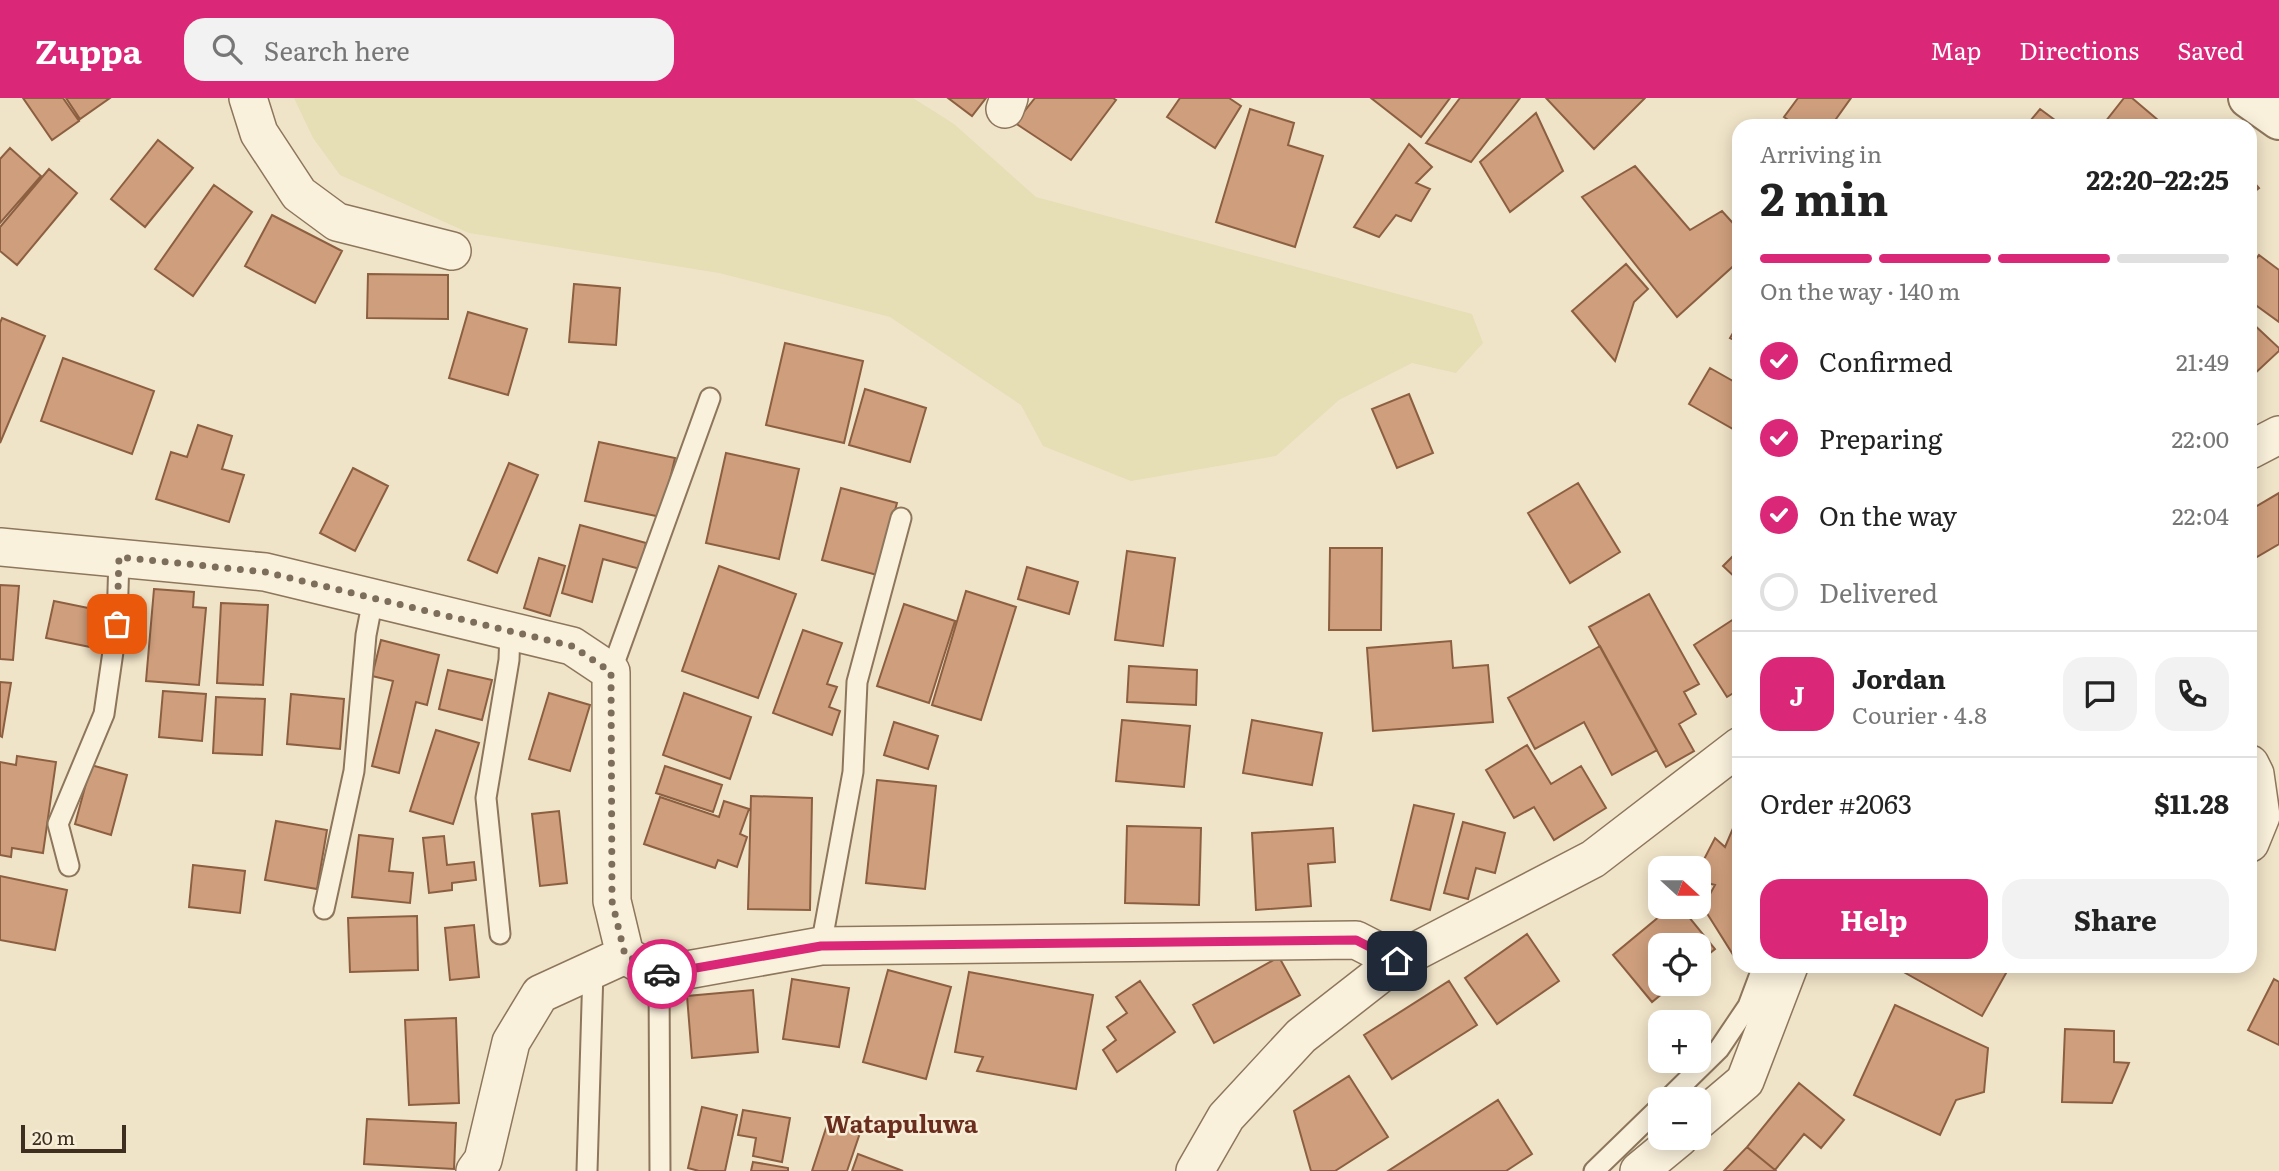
<!DOCTYPE html>
<meta charset="utf-8">
<style>
:root{--surface:#fff;--page:#f2f2f2;--text:#222;--muted:#767676;--line:#e0e0e0;--accent:#db2777}
body{margin:0;font-family:Literata,serif;background:var(--page);color:var(--text);height:100vh;display:flex;flex-direction:column;font-size:26px;white-space:nowrap}
*{box-sizing:border-box;margin:0}
p{font-size:23px;color:var(--muted)}
.icon{flex:none;width:38px;height:38px;fill:none;stroke:currentColor;stroke-width:2;stroke-linecap:round;stroke-linejoin:round}
.map{position:relative;flex:1;overflow:hidden}
.drawer{position:absolute;left:1732px;top:21px;width:525px;height:854px;display:flex;flex-direction:column;background:var(--surface);border-radius:21px;box-shadow:0 4px 18px #0003}
.drawer>*{flex:none}
.needle{width:46px;rotate:111deg}
.tools{position:absolute;left:1648px;top:758px;display:grid;gap:14px}
.tools a{display:grid;place-items:center;width:63px;height:63px;border-radius:14px;background:var(--surface);box-shadow:0 4px 18px #0003;font-size:35px}
.scale{position:absolute;left:21px;bottom:18px;width:105px;box-sizing:border-box;padding-left:7px;border:4px solid #3d2e20;border-top:0;font-size:19px;line-height:24px;white-space:nowrap;color:#3d2e20;-webkit-text-stroke:5px #f7eed8;paint-order:stroke}
.pin{position:absolute;display:grid;place-items:center;width:60px;height:60px;color:#fff;margin:-30px;border-radius:14px;box-shadow:0 4px 10px #0006}
.courier{position:absolute;display:grid;place-items:center;width:70px;height:70px;margin:-35px;border:5px solid #db2777;border-radius:50%;background:#fff;color:#222;box-shadow:0 2px 9px #0007}
.head em{font-style:normal;font-weight:700}
.head div{display:flex;flex-direction:column-reverse}
.head{display:flex;align-items:center;justify-content:space-between;height:119px;padding:0 28px}
h1{font-size:46px;font-weight:700;line-height:52px}
.bar{display:grid;grid-template-columns:repeat(4,1fr);gap:10px 7px;align-content:center;height:84px;padding:0 28px}
.bar i{height:9px;border-radius:5px;background:var(--line)}
.bar .on{background:var(--accent)}
.bar p{grid-column:span 4}
.line{display:flex;align-items:center;gap:18px;padding:0 28px;border-top:2px solid var(--line)}
.line div{flex:1}
.round{display:grid;place-items:center;flex:none;width:74px;height:74px;border-radius:21px;background:var(--page)}
ol{padding:0 28px;list-style:none}
li{display:flex;align-items:center;gap:21px;height:77px}
li p{margin-inline-start:auto}
li .icon{padding:7px;border-radius:50%;background:var(--accent);color:#fff;stroke-width:4}
li:last-child{color:var(--muted)}
li i{width:38px;height:38px;border:4px solid var(--line);border-radius:50%}
.cta{display:flex;gap:14px;margin-top:auto;padding:14px 28px}
.cta a{flex:1;height:80px;border-radius:21px;background:var(--accent);color:#fff;font-size:28px;font-weight:700;line-height:80px;text-align:center}
.cta a+a{background:var(--page);color:var(--text)}
header{display:flex;align-items:center;gap:42px;box-sizing:border-box;height:98px;padding:0 35px;background:var(--accent);color:#fff}
header strong{font-size:33px}
nav{display:flex;gap:38px;margin-inline-start:auto;font-size:24px}
.search{width:490px;height:63px;background:var(--page);display:flex;align-items:center;gap:18px;box-sizing:border-box;padding:0 24px;border-radius:21px;color:var(--muted);font-size:26px}
.map>svg:first-child{display:block}
</style>
<header>
<strong>Zuppa</strong>
<div class="search"><svg class="icon" aria-label="search" viewBox="0 0 24 24"><circle cx="10" cy="10" r="6"/><path d="M15 15l6 6"/></svg>Search here</div>
<nav><a>Map</a><a>Directions</a><a>Saved</a></nav>
</header>
<div class="map">
<svg width="2279" height="1073" viewBox="0 0 2279 1073">
<rect width="100%" height="100%" fill="#f0e4c8"/>
<path fill="#e6deb5" d="M294,0H913L954,26L1036,99L1472,216L1483,245L1456,275L1412,265L1339,302L1276,358L1131,383L1043,348L1021,307L890,219L719,175L469,135L340,77L313,40Z"/>
<path fill="#cf9f7d" stroke="#8d5f41" stroke-width="2" d="M23,0H63L79,23L52,42Z
M66,0H110L80,21Z
M948,0H986L972,18Z
M1035,0H1113L1116,2L1071,62L1015,25Z
M1180,0H1229L1241,8L1215,50L1167,19Z
M1371,0H1450L1421,39Z
M1460,0H1520L1471,64L1426,45Z
M1546,0H1645L1594,51Z
M1798,0H1851L1831,28H1797L1784,19Z
M2124,0H2132L2165,28H2102Z
M1250,11L1294,25L1288,47L1323,58L1295,149L1216,124Z
M2040,11L2063,28H2026Z
M1536,15L1563,73L1510,114L1480,64Z
M158,42L193,70L145,129L111,101Z
M1409,46L1432,69L1416,85L1430,91L1411,123L1396,117L1379,139L1354,129Z
M10,50L41,78L0,125V61Z
M1635,68L1690,132L1722,113L1740,133V162L1677,219L1582,99Z
M49,71L77,95L17,167L0,153V129Z
M2250,80L2259,90L2250,97Z
M214,87L252,114L193,198L155,171Z
M272,117L342,153L315,205L245,168Z
M2259,157L2279,172V224L2250,203V168Z
M1626,166L1648,191L1634,204L1615,263L1572,213Z
M368,176L448,177V221L367,220Z
M574,186L620,190L616,247L569,244Z
M468,214L527,231L508,297L449,280Z
M2,220L45,238L0,345V225Z
M1740,223V245L1730,240Z
M2250,223L2279,250V253L2250,280Z
M785,245L863,263L844,345L766,327Z
M63,260L154,293L132,356L41,323Z
M1710,270L1740,287V335L1689,306Z
M865,291L926,310L910,364L849,347Z
M1409,296L1433,355L1397,370L1372,311Z
M198,327L232,338L222,371L244,377L229,424L156,401L171,354L187,359Z
M599,344L675,360L661,419L585,403Z
M726,355L799,371L779,461L706,445Z
M509,365L538,377L497,475L468,462Z
M353,370L388,388L355,453L320,435Z
M1578,385L1620,454L1570,485L1528,415Z
M841,390L897,405L877,477L822,462Z
M2279,395V446L2250,463V412Z
M580,427L646,445L640,471L603,461L592,504L562,495Z
M1330,450H1382L1381,532H1329Z
M1740,451V484L1723,468Z
M1127,453L1175,460L1163,548L1115,542Z
M539,460L565,468L550,518L524,510Z
M719,468L796,496L758,600L682,573Z
M1027,469L1078,484L1069,516L1018,501Z
M0,487L19,488L13,562L0,561Z
M154,491L194,494L193,509L206,510L199,587L146,583Z
M966,493L1016,509L981,622L932,607Z
M1649,496L1699,586L1684,594L1696,616L1679,626L1694,653L1666,669L1589,529Z
M54,503L103,513L95,550L46,540Z
M221,505L268,507L263,587L217,585Z
M904,506L955,523L929,605L877,588Z
M1740,517V591L1727,599L1694,547Z
M803,532L842,545L827,586L837,589L829,609L840,613L832,637L773,615Z
M381,542L439,557L427,607L416,604L399,675L372,668L393,583L372,578Z
M1451,543L1453,570L1488,567L1493,624L1373,633L1367,550Z
M1600,548L1657,652L1612,677L1584,624L1535,651L1508,600Z
M1129,568L1197,572L1196,607L1127,604Z
M448,572L492,582L482,622L439,611Z
M0,584L11,585L2,639L0,638Z
M163,593L206,596L202,643L159,639Z
M549,595L590,607L570,673L529,661Z
M684,595L751,619L730,681L663,657Z
M291,596L344,601L340,651L287,646Z
M216,599L265,601L262,657L213,655Z
M1122,622L1190,628L1184,689L1116,683Z
M1252,622L1322,635L1312,687L1243,675Z
M894,624L938,638L928,671L884,657Z
M436,632L479,645L453,726L410,713Z
M1527,647L1551,686L1581,668L1606,710L1554,742L1534,709L1514,720L1486,672Z
M17,658L56,664L43,755L12,750L11,759L0,757V664L16,667Z
M91,667L127,677L111,737L75,726Z
M665,668L722,687L713,714L656,695Z
M877,682L936,688L925,791L866,785Z
M751,698L812,700L810,812L748,811Z
M660,699L719,719L724,703L749,711L740,736L747,739L737,769L718,762L715,770L644,746Z
M1414,707L1454,716L1430,812L1391,802Z
M559,713L567,785L540,788L532,716Z
M1740,714V856L1737,863L1703,809L1715,787L1699,783V771L1715,740L1725,749Z
M276,723L327,732L317,791L265,782Z
M1463,724L1505,735L1495,775L1476,770L1468,801L1444,795Z
M1127,728L1201,730L1199,807L1125,805Z
M1333,730L1335,764L1308,766L1311,808L1256,812L1252,735Z
M359,737L393,741L389,773L413,775L410,805L352,799Z
M444,738L447,767L474,764L476,782L452,785V792L429,795L423,740Z
M193,767L245,773L240,815L189,809Z
M0,778L67,792L55,852L0,842Z
M1672,808H1680L1715,851L1699,864V847H1661V886H1674L1652,904L1613,857Z
M417,818L418,872L350,874L348,820Z
M474,827L479,879L450,882L445,830Z
M1527,836L1559,883L1497,926L1465,880Z
M1279,859L1300,897L1214,945L1193,907Z
M1893,868H2010L1982,918Z
M888,872L951,889L926,981L863,964Z
M969,874L1093,897L1076,991L977,973L983,959L955,954Z
M792,881L849,890L839,949L783,941Z
M2274,881L2279,884V947L2248,932Z
M1140,883L1175,934L1117,974L1103,952L1116,942L1107,929L1127,915L1116,899Z
M1449,883L1477,927L1392,981L1364,937Z
M753,892L758,954L692,960L687,898Z
M1895,907L1988,950L1984,994L1956,1002L1940,1037L1854,997Z
M456,920L459,1005L409,1007L405,922Z
M2065,931L2114,933V964L2129,965L2112,1005L2062,1004Z
M1349,978L1388,1039L1335,1073H1311L1294,1013Z
M1799,985L1844,1022L1821,1050L1804,1036L1775,1072L1747,1049Z
M1498,1002L1532,1056L1506,1073H1388Z
M702,1009L737,1017L725,1073H699L688,1070Z
M743,1012L790,1020L782,1064L753,1058L756,1040L738,1037Z
M367,1021L456,1025L454,1071L364,1066Z
M829,1021L861,1032L847,1073H812Z
M1747,1049L1775,1072L1776,1073H1724Z
M858,1056L903,1073H852Z
M753,1064L788,1070V1073H751Z"/>
<g fill="none" stroke-linecap="round" stroke-linejoin="round">
<defs>
<path id="service" d="M611,574L710,300
M69,768L58,726L104,616L117,526L119,459
M324,811L354,673L366,537L373,501
M500,836L486,700L509,562L510,533
M821,848L853,674L857,584L901,420
M659,877L660,1073
M1668,1001L1719,951L1748,908L1763,868
M587,1073L593,872
M1594,1073L1661,1008"/>
<path id="minor" d="M248,0L259,35L299,96L337,124L452,153
M1005,11L1009,0
M2250,352L2279,337
M0,449L265,474L572,548L611,574L612,803L625,857L659,877L821,848L1356,842L1397,863
M2250,666L2255,676L2261,718L2250,745
M1699,1022L1745,983L1789,868
M475,1073L483,1062L511,944L540,896L625,857
M1195,1073L1226,1019L1301,938L1397,863L1593,761L1740,648
M1639,1073L1679,1040"/>
<path id="tertiary" d="M2248,0L2279,22"/>
</defs>
<use href="#service" stroke="#8d765c" stroke-width="23"/>
<use href="#minor" stroke="#8d765c" stroke-width="40"/>
<use href="#tertiary" stroke="#8d765c" stroke-width="42"/>
<use href="#service" stroke="#faf1dc" stroke-width="19"/>
<use href="#minor" stroke="#faf1dc" stroke-width="37"/>
<use href="#tertiary" stroke="#faf1dc" stroke-width="38"/>
</g>
<g fill="none" stroke-linecap="round" stroke-linejoin="round">
<path stroke="#7c6e5b" stroke-width="7" stroke-dasharray="0 12.6" d="M117,526L119,459L265,474L572,548L611,574L612,803L625,857L662,876"/>
<path stroke="#db2777" stroke-width="9" d="M662,876L821,848L1356,842L1397,863"/>
</g>
<g text-anchor="middle" stroke-width="5" stroke-linejoin="round" paint-order="stroke">
<g font-size="24" font-weight="bold" fill="#6b2e1e" stroke="#f7eed8">
<text x="901" y="1035">Watapuluwa</text>
</g>
</g>
</svg>
<div class="tools">
<a><svg class="needle" viewBox="-14 -14 28 28"><path d="M0-13l5 13h-10z" fill="#e53935"/><path d="M0 13l5-13h-10z" fill="#767676"/></svg></a>
<a><svg class="icon" aria-label="locate" viewBox="0 0 24 24"><circle cx="12" cy="12" r="6"/><path d="M12 2v4M12 18v4M2 12h4M18 12h4"/></svg></a>
<a>+</a>
<a>−</a>
</div>
<div class="scale">20 m</div>
<div class="pin" style="left:117px;top:526px;background:#ea580c"><svg class="icon" aria-label="bag" viewBox="0 0 24 24"><path d="M5 8h14l-1 12H6zM9 8a3 3 0 0 1 6 0"/></svg></div>
<div class="pin" style="left:1397px;top:863px;background:#1f2937"><svg class="icon" aria-label="home" viewBox="0 0 24 24"><path d="M3 11l9-7 9 7M6 9v11h12V9"/></svg></div>
<div class="courier" style="left:662px;top:876px"><svg class="icon" aria-label="car" viewBox="0 0 24 24"><path d="M5 17H2v-5l4-1 3-4h7l3 4 3 1v5h-3M9 17h6M6 11h13"/><circle cx="7" cy="17" r="2"/><circle cx="17" cy="17" r="2"/></svg></div>
<section class="drawer">
<div class="head"><div><h1>2 min</h1><p>Arriving in</p></div><em>22:20–22:25</em></div>
<div class="bar"><i class="on"></i><i class="on"></i><i class="on"></i><i></i><p>On the way · 140 m</p></div>
<ol>
<li><svg class="icon" aria-label="check" viewBox="0 0 24 24"><path d="M5 12l5 5 9-10"/></svg>Confirmed<p>21:49</p></li>
<li><svg class="icon" aria-label="check" viewBox="0 0 24 24"><path d="M5 12l5 5 9-10"/></svg>Preparing<p>22:00</p></li>
<li><svg class="icon" aria-label="check" viewBox="0 0 24 24"><path d="M5 12l5 5 9-10"/></svg>On the way<p>22:04</p></li>
<li><i></i>Delivered</li>
</ol>
<div class="line" style="height:126px"><b class="round" style="background:var(--accent);color:#fff">J</b><div><b>Jordan</b><p>Courier · 4.8</p></div><a class="round"><svg class="icon" aria-label="chat" viewBox="0 0 24 24"><path d="M4 5h16v11H9l-5 4z"/></svg></a><a class="round"><svg class="icon" aria-label="phone" viewBox="0 0 24 24"><path d="M5 4h4l2 5-3 2q2 4 5 5l2-3 5 2v4C11 20 4 13 5 4z"/></svg></a></div>
<div class="line" style="height:91px"><div>Order #2063</div><b>$11.28</b></div>
<div class="cta"><a>Help</a><a>Share</a></div>
</section>
</div>
